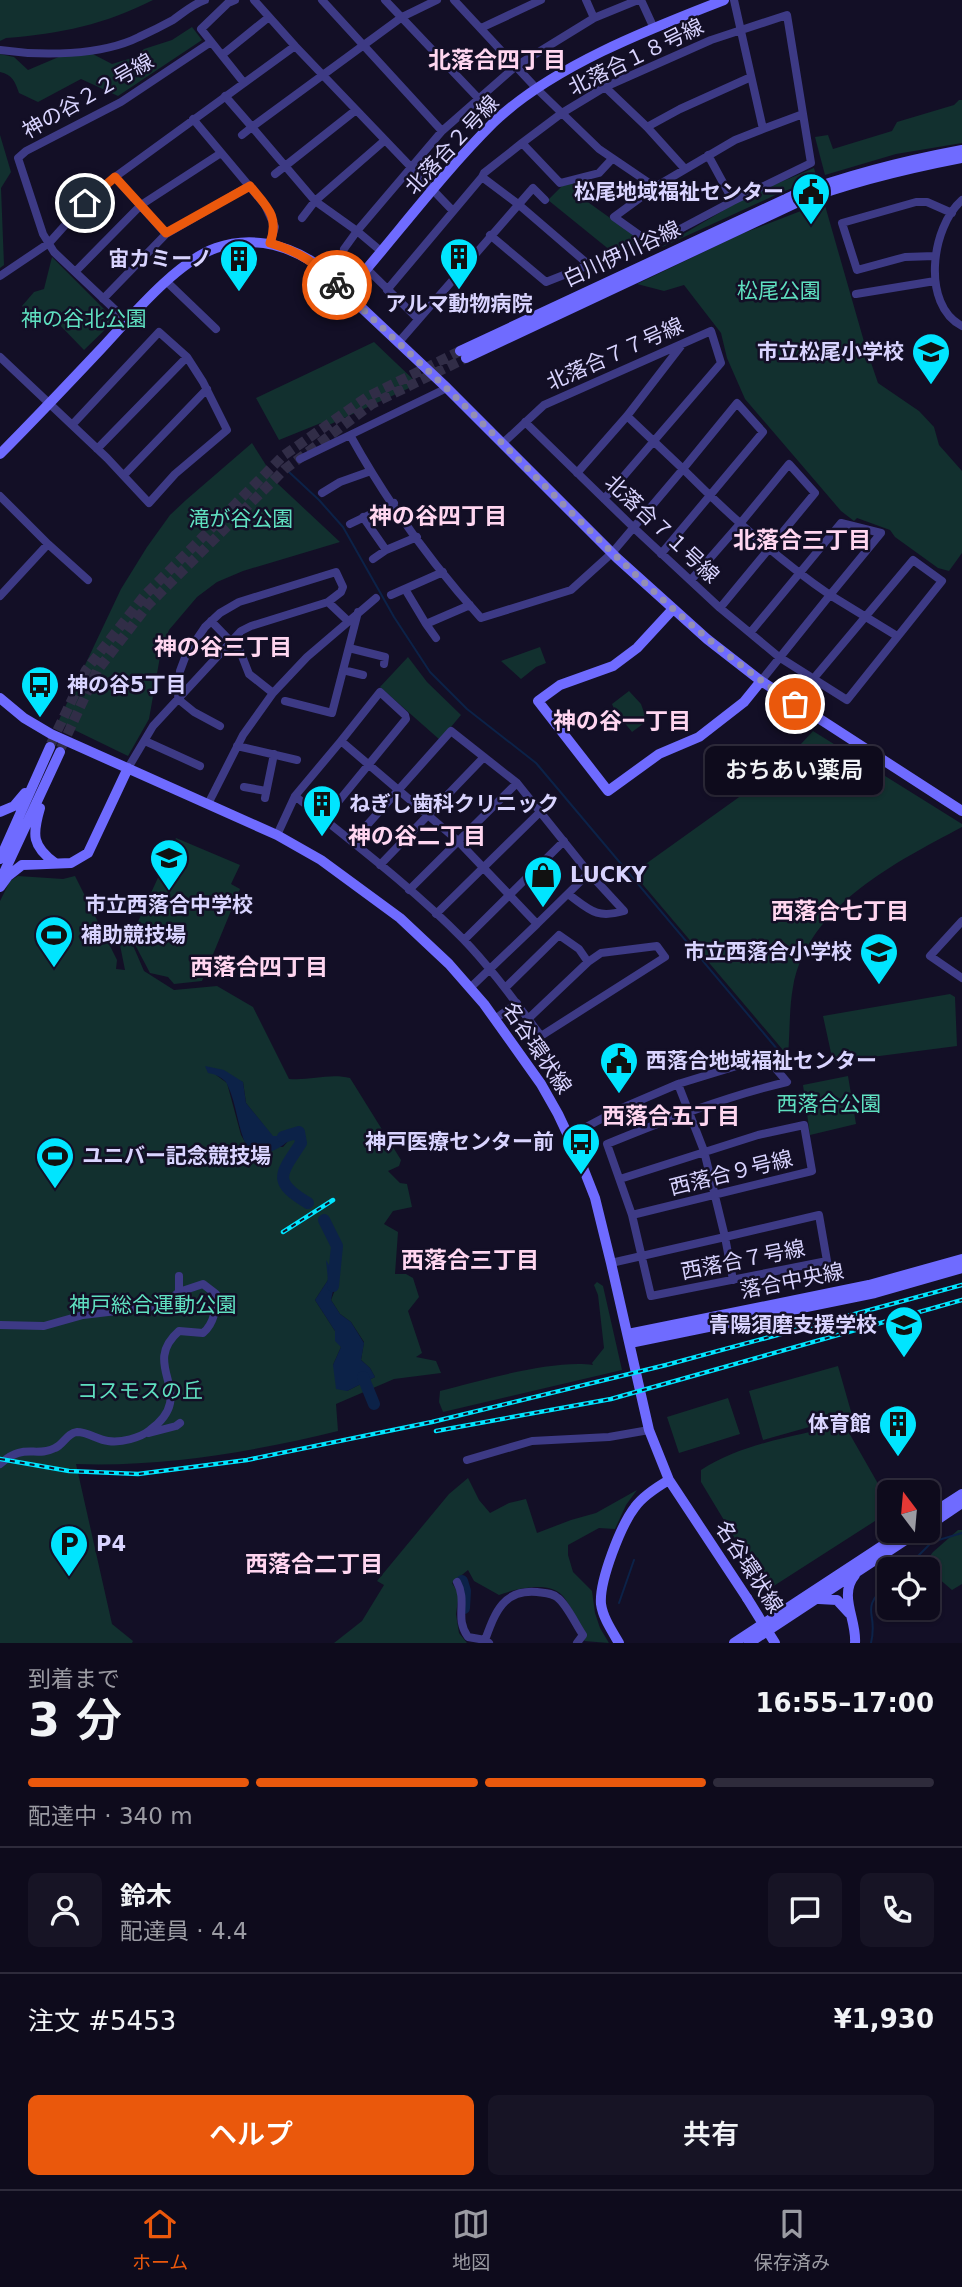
<!DOCTYPE html>
<html lang="ja">
<meta charset="utf-8">
<style>
:root{--surface:#0e0b1c;--page:#171425;--text:#f1f3f6;--muted:#9b9ba3;--line:#2e2b3b;--accent:#ea580c}
body{margin:0;font-family:"DejaVu Sans","Noto Sans JP",sans-serif;background:var(--page);color:var(--text);height:100vh;display:flex;flex-direction:column;font-size:26px;white-space:nowrap}
*{box-sizing:border-box;margin:0}
p{font-size:23px;color:var(--muted)}
.icon{flex:none;width:38px;height:38px;fill:none;stroke:currentColor;stroke-width:2;stroke-linecap:round;stroke-linejoin:round}
.map{position:relative;height:1643px;overflow:hidden}
.details{display:flex;flex-direction:column;background:var(--surface);flex:1}
.details>*{flex:none}
.needle{width:46px;rotate:344deg}
.fabs{position:absolute;left:877px;top:1480px;display:grid;gap:14px}
.fabs a{display:grid;place-items:center;width:63px;height:63px;border-radius:10px;background:var(--surface);box-shadow:0 2px 5px #0004,0 0 0 2px var(--line);font-size:35px}
.pin{position:absolute;display:grid;place-items:center;width:60px;height:60px;color:#fff;margin:-30px;border:4px solid #fff;border-radius:50%;box-shadow:0 2px 7px #0007}
.courier{position:absolute;display:grid;place-items:center;width:70px;height:70px;margin:-35px;border:5px solid #ea580c;border-radius:50%;background:#fff;color:#222;box-shadow:0 2px 9px #0007}
.bubble{position:absolute;height:49px;border-radius:10px;background:var(--surface);box-shadow:0 2px 5px #0004,0 0 0 2px var(--line);font-size:23px;font-weight:600;line-height:49px;text-align:center}
.overview em{font-style:normal;font-weight:600}
.overview div{display:flex;flex-direction:column-reverse}
.overview{display:flex;align-items:center;justify-content:space-between;height:119px;padding:0 28px}
h1{font-size:46px;font-weight:600;line-height:52px}
.bar{display:grid;grid-template-columns:repeat(4,1fr);gap:10px 7px;align-content:center;height:84px;padding:0 28px}
.bar i{height:9px;border-radius:5px;background:var(--line)}
.bar .selected{background:var(--accent)}
.bar p{grid-column:span 4}
.line{display:flex;align-items:center;gap:18px;padding:0 28px;border-top:2px solid var(--line)}
.line div{flex:1}
.round{display:grid;place-items:center;flex:none;width:74px;height:74px;border-radius:10px;background:var(--page)}
.cta{display:flex;gap:14px;margin-top:auto;padding:14px 28px}
.cta a{flex:1;height:80px;border-radius:10px;background:var(--accent);color:#fff;font-size:28px;font-weight:600;line-height:80px;text-align:center}
.cta a+a{background:var(--page);color:var(--text)}
.menu{display:flex;justify-content:space-around;align-items:center;height:98px;border-top:2px solid var(--line);background:var(--surface);font-size:19px;color:var(--muted)}
.menu a{display:grid;justify-items:center;gap:4px}
.menu .selected{color:var(--accent)}
.map>svg:first-child{display:block}
</style>
<div class="map">
<svg width="962" height="1643" viewBox="0 0 962 1643">
<rect width="100%" height="100%" fill="#130f26"/>
<path fill="#12302f" fill-rule="evenodd" d="M0,0H153C106,24 60,34 6,38L0,41Z
M192,27L202,40L118,96L81,79L38,102L19,93C15,82 13,75 0,72V54L14,57L28,70L61,56L87,51L112,64L135,57L144,49L172,40Z
M959,100H962V143L896,154L825,175L815,137L828,135L833,149L892,131L897,122L954,105Z
M0,135L11,172L1,188L4,265L0,268Z
M814,168L817,179L782,192L658,249L748,196Z
M580,180L585,200L645,243L611,251L548,200L563,185Z
M824,202L865,345L878,383L919,411L934,427L939,445L962,471V553L949,571L938,568L895,537L890,530L857,518L854,521L841,511L745,399L727,358L721,333L684,285L664,291L637,284L741,234Z
M52,257L115,320L84,350L52,317L32,316L22,306L34,292L44,289Z
M374,342L418,384L331,424L321,423L279,440L256,398Z
M252,443L278,484L340,542L243,571L217,582L197,597L169,630L161,651L149,719L128,756L58,722L121,589L147,547L170,515L186,500Z
M540,647L546,663L536,667L521,679L501,661Z
M408,657L427,682L461,715L440,740L380,687Z
M629,691L641,704L647,721L632,732L615,711L612,704Z
M813,731L962,824V827C897,862 808,905 793,987C789,1009 790,1033 788,1056L633,873L777,770Z
M176,838L240,865L231,884L240,889L202,981L174,984L168,977L150,973L131,937Z
M18,876L63,879L75,876L117,960L116,969L125,970L119,940L112,935V929L122,930L128,934L144,971L174,990L217,986L253,1007L289,1079C310,1081 329,1073 350,1078L401,1160L399,1166L388,1171L400,1183L407,1184L412,1207L393,1211L384,1224L398,1232L395,1274H406L413,1278L419,1297L408,1311L422,1353L416,1357L436,1361L441,1373L394,1379L336,1404L338,1431C252,1452 164,1467 76,1464L112,1624L133,1641L132,1643H0V901L10,881ZM216,1075L243,1082L246,1103L273,1137L283,1136L292,1131L290,1139L283,1147H248L241,1135L227,1083ZM328,1280L335,1290L331,1300L340,1314L351,1322L364,1342L361,1360L370,1368L375,1377L347,1391L333,1365L341,1347L335,1331L315,1300Z
M950,994L955,997L957,1046L833,1062L823,1016Z
M848,1076L856,1124L810,1135L803,1085Z
M597,1282L603,1286L622,1370L443,1412L439,1402L440,1391C479,1381 554,1359 593,1365L592,1363L604,1348L598,1295L594,1285Z
M838,1366L852,1415L763,1440L749,1391Z
M728,1398L740,1434L679,1453L667,1417Z
M844,1424L889,1503V1512L769,1589L754,1570L701,1482V1470C742,1443 797,1436 844,1424Z
M468,1478L479,1500L490,1513L509,1503L526,1499L537,1533L571,1520L596,1513L637,1490L626,1505L615,1529L599,1528L568,1545V1555L573,1572L592,1591L595,1613L600,1628L609,1643L584,1641L586,1634C579,1623 570,1605 563,1596C549,1580 515,1589 499,1595L474,1581L468,1570L452,1583L459,1594L456,1614L459,1633L467,1643H334L362,1621L384,1585L377,1581L449,1494Z
M958,1530H962V1584L952,1590L923,1565L933,1552Z"/>
<path fill="#0c2248" d="M205,1066L224,1070L243,1082L246,1103L273,1136H283L299,1130C283,1149 270,1155 243,1156L241,1151L247,1147C237,1127 237,1104 227,1084C224,1078 215,1074 208,1073Z
M326,1260L336,1277L331,1300L340,1314L351,1322L364,1343L361,1360L370,1368L375,1377L347,1391L336,1389L333,1365L341,1347L335,1341V1331L315,1300L328,1280Z"/>
<g fill="none" stroke-linecap="round" stroke-linejoin="round">
<path stroke="#0c2248" stroke-width="2" d="M289,472L319,500L343,527L394,617L430,672L467,709L536,763L788,1062
M904,1570L932,1542L962,1533
M619,1603L634,1560
M871,1643C879,1610 857,1612 889,1582"/>
<path stroke="#0c2248" stroke-width="12" d="M283,1137L299,1132L301,1143C281,1174 271,1181 308,1203
M324,1220L337,1246L333,1286
M363,1377L374,1404
M462,1581L465,1591L464,1608"/>
<path stroke="#312d47" stroke-width="10" stroke-dasharray="10 5" stroke-linecap="butt" d="M51,744L86,670L144,596L283,456L367,397L460,351
M61,748L97,671L148,605L285,469L372,404L466,358"/>
<path stroke="#3d3a85" stroke-width="8" d="M235,0L228,3L201,29L244,83
M254,0L295,46
M322,0L442,131
M385,0L498,119
M437,0L402,17L252,127L315,201L357,231L442,131L516,66L594,18L638,0
M454,0L537,89L599,149L655,187L735,140L763,129L734,0
M586,0L594,18
M641,0L652,24
M481,28L541,0
M0,50C41,56 101,56 139,37C150,32 162,26 173,20C183,13 193,4 205,0
M222,55L269,17
M605,87L647,127L680,109L751,77
M225,96L252,127L242,135
M193,119L265,205L275,227L270,243
M647,127L685,169
M708,155L733,201
M612,159L599,173L560,183L522,143L562,113L605,87L711,40L787,15L803,114L763,129
M275,174L356,110
M115,177L166,234
M482,177L484,173L522,143
M655,187L614,217L652,244L733,201L811,163L803,114
M962,200C931,227 921,305 962,326
M302,218L315,201L384,141
M344,249L357,231L382,252
M935,256L905,257L857,270L842,223L916,202H927L952,213
M367,269L418,319
M75,272L141,205L221,153
M0,276L49,243L85,203L115,177L295,46L453,211
M167,282L216,329
M387,290L482,177L518,204L589,265L546,282L490,235
M856,294L935,281
M103,299L166,234L249,186
M127,321L54,252L43,234L18,158L26,151L121,102L211,42
M398,343L533,188L545,200
M0,357L107,458L149,503L175,474L227,430L203,382L187,357L159,332L72,425
M447,388L350,435C386,500 431,563 481,618L571,590L612,553L683,469C729,515 776,558 830,595L761,681
M627,416L683,469L737,403L763,432L661,554
M525,422L634,528L720,608L779,657L847,700L942,581L913,560L814,678
M503,443L544,405L711,331L721,363L604,499
M97,449L187,357
M300,459L350,435
M577,473L627,416L681,346
M124,475L207,389
M322,493L340,482L371,471
M0,496L48,544L0,596
M363,517L386,550
M350,524L394,503
M48,544L88,580
M373,559L386,550L417,537
M691,580L739,525L789,464L815,493L720,608
M405,589L426,624L470,605
M391,595L443,572
M211,621L240,651L249,674L273,693
M426,624L436,638
M750,633L841,523L881,533L830,595L897,636
M349,648L385,657L384,664
M343,670L363,675
M285,701L332,713L358,612
M220,726L194,712L178,699L180,671L186,655L205,627L220,613L239,602L336,572L343,587L341,592L328,602
M145,741L200,766
M237,746L297,760
M128,768L153,726L241,631L251,626L328,602L348,621
M244,787L266,791
M295,796C352,842 412,887 463,939C492,969 516,1003 541,1036L665,957L657,946L601,953L588,962L528,1019
M265,798L274,754
M208,804L243,735L273,693L307,657L376,598
M324,819L406,719L405,715L380,692L341,741
M277,835L295,796L341,741L457,840L537,924L470,988
M352,842L451,731L517,783L589,873L537,924
M380,865L484,757
M409,890L517,783
M568,894C590,910 596,919 624,911L589,873
M436,914L540,812
M962,921L930,956L962,978
M464,940L564,841
M505,988L559,935L579,949L588,962
M495,1019L517,1003
M678,1084L766,1057L787,1082C724,1097 666,1120 607,1144L632,1215L651,1296L827,1261L819,1215L725,1237L733,1280
M569,1136L622,1108L678,1084L704,1151L725,1237L611,1263
M620,1179L758,1135L804,1125L812,1171L632,1215
M179,1276V1292
M0,1325L44,1326L83,1315L150,1307L173,1297L179,1292L203,1284L216,1294C217,1307 214,1324 203,1333L179,1331C138,1367 200,1393 150,1430C140,1438 121,1443 108,1441C98,1440 88,1432 77,1432C67,1433 64,1444 55,1448C35,1458 24,1442 0,1464
M149,1433L176,1426L180,1423
M467,1460L532,1441L609,1437L649,1430
M457,1582C468,1602 454,1618 468,1637L485,1640L489,1643
M485,1640C495,1613 503,1589 537,1592C544,1593 553,1593 558,1598C567,1605 576,1625 583,1635L577,1643"/>
<path stroke="#6f6bff" stroke-width="10" d="M346,293C395,237 440,176 493,123C551,67 649,29 724,0
M460,351L792,196C848,175 903,161 962,150
M466,358L796,203C850,182 905,169 962,158
M0,454C34,420 67,385 100,350C130,318 176,262 216,248C250,236 284,244 313,262L447,388L617,558L707,639L761,681L962,811
M673,609L637,648L613,666L560,685L538,701L608,791L659,754L699,737L744,702L761,681
M0,698L24,718L51,734L277,835L321,860L400,918L449,964L484,1004L541,1084L558,1114L582,1165L595,1198L611,1263L649,1430L669,1480L747,1598
M40,808C32,835 32,846 55,863
M0,812L14,806L25,793
M0,859L50,747
M1,879L60,752
M0,887L8,876L22,865L71,863L88,853L128,768
M628,1334L869,1285L962,1259
M630,1343L875,1293L962,1268
M928,1516L962,1494
M928,1526L962,1503
M819,1599L837,1600L849,1613
M619,1643C612,1631 603,1618 601,1604C599,1581 621,1525 635,1507C643,1496 657,1487 669,1480
M734,1643L905,1531
M749,1643L919,1531
M855,1643C857,1620 838,1595 855,1575"/>
<defs>
<path id="rail" d="M283,1232L333,1200
M436,1431L611,1399L962,1300
M0,1459L69,1471L138,1474L247,1460L432,1422L666,1365L962,1285"/>
</defs>
<use href="#rail" stroke="#00e5ff" stroke-width="4.5"/>
<use href="#rail" stroke="#130f26" stroke-width="2" stroke-dasharray="5" stroke-linecap="butt"/>
<path stroke="#6f6bff" stroke-width="10" d="M747,1598L775,1643"/>
</g>
<g fill="none" stroke-linecap="round" stroke-linejoin="round">
<path stroke="#948fb3" stroke-width="7" stroke-dasharray="0 12.6" d="M337,285C393,338 449,389 502,443C595,536 686,631 795,704"/>
<path stroke="#ea580c" stroke-width="9" d="M85,203L115,177L166,233L250,186C266,206 280,216 270,243C301,252 315,263 337,285"/>
</g>
<defs>
<symbol id="civic-pin" viewBox="-11 -11 22 30"><path d="M0 17L-7.5 6A9.5 9.5 0 1 1 7.5 6Z" fill="#00e5ff" stroke="#130f26"/><path d="M-.6-6.5H3V-4.5H.6V-3L4-1V1h2V6H-6V1h2V-1L-.6-3ZM-1.2 2.5V6h2.4V2.5Z" fill="#111"/></symbol>
<symbol id="building-pin" viewBox="-11 -11 22 30"><path d="M0 17L-7.5 6A9.5 9.5 0 1 1 7.5 6Z" fill="#00e5ff" stroke="#130f26"/><path d="M-4-6H4V6H1V3H-1V6H-4ZM-2.5-4.3h1.7v1.8h-1.7ZM.8-4.3h1.7v1.8H.8ZM-2.5-1h1.7V.8h-1.7ZM.8-1h1.7V.8H.8Z" fill="#111"/></symbol>
<symbol id="school-pin" viewBox="-11 -11 22 30"><path d="M0 17L-7.5 6A9.5 9.5 0 1 1 7.5 6Z" fill="#00e5ff" stroke="#130f26"/><path d="M0-5L7-2L0 1L-7-2ZM-4 1L0 2.5L4 1V4Q0 6-4 4Z" fill="#111"/></symbol>
<symbol id="bus-pin" viewBox="-11 -11 22 30"><path d="M0 17L-7.5 6A9.5 9.5 0 1 1 7.5 6Z" fill="#00e5ff" stroke="#130f26"/><path d="M-5-6H5V4H4V6H2V4H-2V6H-4V4H-5ZM-3.5-4V0h7V-4ZM-3.5 1.2v1.5H-2V1.2ZM2 1.2v1.5H3.5V1.2Z" fill="#111"/></symbol>
<symbol id="shop-pin" viewBox="-11 -11 22 30"><path d="M0 17L-7.5 6A9.5 9.5 0 1 1 7.5 6Z" fill="#00e5ff" stroke="#130f26"/><path d="M-5-2.5h2.3a2.7 3.5 0 0 1 5.4 0H5L5.5 6h-11ZM-1.5-2.5h3a1.5 2.3 0 0 0-3 0Z" fill="#111"/></symbol>
<symbol id="stadium-pin" viewBox="-11 -11 22 30"><path d="M0 17L-7.5 6A9.5 9.5 0 1 1 7.5 6Z" fill="#00e5ff" stroke="#130f26"/><path d="M0-5a6.5 5 0 1 0 0 10a6.5 5 0 1 0 0-10ZM-3.5-1.8h7v3.6h-7Z" fill="#111"/></symbol>
<symbol id="parking-pin" viewBox="-11 -11 22 30"><path d="M0 17L-7.5 6A9.5 9.5 0 1 1 7.5 6Z" fill="#00e5ff" stroke="#130f26"/><path d="M-3.5-5.5H1a3.5 3.5 0 0 1 0 7H-1V5.5H-3.5ZM-1-3.4V-.6H.8a1.4 1.4 0 0 0 0-2.8Z" fill="#111"/></symbol>
</defs>
<g fill-rule="evenodd">
<use href="#civic-pin" x="789" y="170" width="44" height="60"/>
<use href="#building-pin" x="437" y="235" width="44" height="60"/>
<use href="#building-pin" x="217" y="237" width="44" height="60"/>
<use href="#school-pin" x="909" y="330" width="44" height="60"/>
<use href="#bus-pin" x="18" y="663" width="44" height="60"/>
<use href="#building-pin" x="300" y="782" width="44" height="60"/>
<use href="#school-pin" x="147" y="836" width="44" height="60"/>
<use href="#shop-pin" x="521" y="853" width="44" height="60"/>
<use href="#stadium-pin" x="32" y="913" width="44" height="60"/>
<use href="#school-pin" x="857" y="930" width="44" height="60"/>
<use href="#civic-pin" x="597" y="1039" width="44" height="60"/>
<use href="#bus-pin" x="559" y="1120" width="44" height="60"/>
<use href="#stadium-pin" x="33" y="1134" width="44" height="60"/>
<use href="#school-pin" x="882" y="1303" width="44" height="60"/>
<use href="#building-pin" x="876" y="1402" width="44" height="60"/>
<use href="#parking-pin" x="47" y="1522" width="44" height="60"/>
</g>
<g text-anchor="middle" stroke-width="5" stroke-linejoin="round" paint-order="stroke">
<g font-size="21" fill="#d9d4ff" stroke="#130f26">
<text transform="translate(636 57) rotate(-26)" y="7">北落合１８号線</text>
<text transform="translate(88 96) rotate(-30)" y="7">神の谷２２号線</text>
<text transform="translate(452 145) rotate(-47)" y="7">北落合２号線</text>
<text transform="translate(622 254) rotate(-25)" y="7">白川伊川谷線</text>
<text transform="translate(615 354) rotate(-24)" y="7">北落合７７号線</text>
<text transform="translate(662 529) rotate(43)" y="7">北落合７１号線</text>
<text transform="translate(537 1048) rotate(56)" y="7">名谷環状線</text>
<text transform="translate(731 1173) rotate(-14)" y="7">西落合９号線</text>
<text transform="translate(743 1260) rotate(-11)" y="7">西落合７号線</text>
<text transform="translate(792 1281) rotate(-11)" y="7">落合中央線</text>
<text transform="translate(749 1567) rotate(57)" y="7">名谷環状線</text>
</g>
<g font-size="21" font-weight="bold" fill="#d9d4ff" stroke="#130f26" text-anchor="end">
<text x="784" y="199">松尾地域福祉センター</text>
<text x="212" y="266">宙カミーノ</text>
<text x="459" y="311" text-anchor="middle">アルマ動物病院</text>
<text x="904" y="359">市立松尾小学校</text>
<text x="67" y="692" text-anchor="start">神の谷5丁目</text>
<text x="349" y="811" text-anchor="start">ねぎし歯科クリニック</text>
<text x="570" y="882" text-anchor="start">LUCKY</text>
<text x="169" y="912" text-anchor="middle">市立西落合中学校</text>
<text x="81" y="942" text-anchor="start">補助競技場</text>
<text x="852" y="959">市立西落合小学校</text>
<text x="646" y="1068" text-anchor="start">西落合地域福祉センター</text>
<text x="554" y="1149">神戸医療センター前</text>
<text x="82" y="1163" text-anchor="start">ユニバー記念競技場</text>
<text x="877" y="1332">青陽須磨支援学校</text>
<text x="871" y="1431">体育館</text>
<text x="96" y="1551" text-anchor="start">P4</text>
</g>
<g font-size="21" fill="#5fe0c0" stroke="#130f26">
<text x="779" y="298">松尾公園</text>
<text x="84" y="326">神の谷北公園</text>
<text x="241" y="526">滝が谷公園</text>
<text x="829" y="1111">西落合公園</text>
<text x="153" y="1312">神戸総合運動公園</text>
<text x="140" y="1398">コスモスの丘</text>
</g>
<g font-size="23" font-weight="bold" fill="#ffd6f0" stroke="#130f26">
<text x="497" y="68">北落合四丁目</text>
<text x="438" y="524">神の谷四丁目</text>
<text x="802" y="548">北落合三丁目</text>
<text x="223" y="655">神の谷三丁目</text>
<text x="622" y="729">神の谷一丁目</text>
<text x="417" y="844">神の谷二丁目</text>
<text x="840" y="919">西落合七丁目</text>
<text x="259" y="975">西落合四丁目</text>
<text x="671" y="1124">西落合五丁目</text>
<text x="470" y="1268">西落合三丁目</text>
<text x="314" y="1572">西落合二丁目</text>
</g>
</g>
</svg>
<div class="fabs">
<a><svg class="needle" viewBox="-14 -14 28 28"><path d="M0-13l5 13h-10z" fill="#e53935"/><path d="M0 13l5-13h-10z" fill="#9b9ba3"/></svg></a>
<a><svg class="icon" aria-label="locate" viewBox="0 0 24 24"><circle cx="12" cy="12" r="6"/><path d="M12 2v4M12 18v4M2 12h4M18 12h4"/></svg></a>
</div>
<div class="pin" style="left:795px;top:704px;background:#ea580c"><svg class="icon" aria-label="bag" viewBox="0 0 24 24"><path d="M5 8h14l-1 12H6zM9 8a3 3 0 0 1 6 0"/></svg></div>
<div class="pin" style="left:85px;top:203px;background:#1f2937"><svg class="icon" aria-label="home" viewBox="0 0 24 24"><path d="M3 11l9-7 9 7M6 9v11h12V9"/></svg></div>
<div class="courier" style="left:337px;top:285px"><svg class="icon" aria-label="bike" viewBox="0 0 24 24"><circle cx="6" cy="16" r="4"/><circle cx="18" cy="16" r="4"/><path d="M6 16l4-8h5l3 8M10 8l3 8H6M13 5h3"/></svg></div>
<div class="bubble" style="left:705px;top:746px;width:178px">おちあい薬局</div>
</div>
<section class="details">
<div class="overview"><div><h1>3 分</h1><p>到着まで</p></div><em>16:55–17:00</em></div>
<div class="bar"><i class="selected"></i><i class="selected"></i><i class="selected"></i><i></i><p>配達中 · 340 m</p></div>
<div class="line" style="height:126px"><a class="round"><svg class="icon" aria-label="person" viewBox="0 0 24 24"><circle cx="12" cy="8" r="4"/><path d="M4 21q1-7 8-7t8 7"/></svg></a><div><b>鈴木</b><p>配達員 · 4.4</p></div><a class="round"><svg class="icon" aria-label="chat" viewBox="0 0 24 24"><path d="M4 5h16v11H9l-5 4z"/></svg></a><a class="round"><svg class="icon" aria-label="phone" viewBox="0 0 24 24"><path d="M5 4h4l2 5-3 2q2 4 5 5l2-3 5 2v4C11 20 4 13 5 4z"/></svg></a></div>
<div class="line" style="height:91px"><div>注文 #5453</div><b>¥1,930</b></div>
<div class="cta"><a>ヘルプ</a><a>共有</a></div>
</section>
<nav class="menu">
<a class="selected"><svg class="icon" aria-label="home" viewBox="0 0 24 24"><path d="M3 11l9-7 9 7M6 9v11h12V9"/></svg>ホーム</a>
<a><svg class="icon" aria-label="map" viewBox="0 0 24 24"><path d="M3 6l6-2 6 2 6-2v14l-6 2-6-2-6 2zM9 4v14M15 6v14"/></svg>地図</a>
<a><svg class="icon" aria-label="saved" viewBox="0 0 24 24"><path d="M7 4h10v16l-5-4-5 4z"/></svg>保存済み</a>
</nav>
